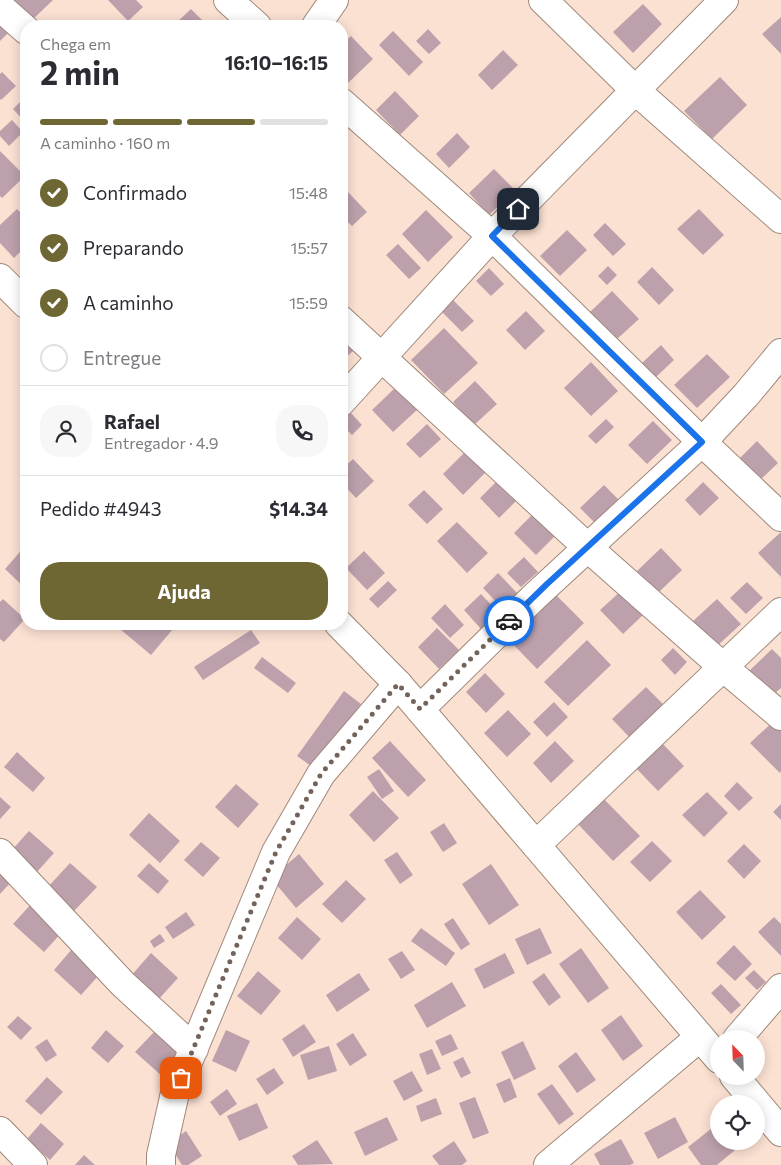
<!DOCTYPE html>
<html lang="pt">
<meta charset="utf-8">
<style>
:root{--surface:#fff;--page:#f7f7f7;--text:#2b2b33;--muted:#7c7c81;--line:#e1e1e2;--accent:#6e6633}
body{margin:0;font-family:Commissioner,sans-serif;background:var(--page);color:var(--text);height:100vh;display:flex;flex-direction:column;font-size:19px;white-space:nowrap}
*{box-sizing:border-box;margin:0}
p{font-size:16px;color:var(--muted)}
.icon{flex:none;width:28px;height:28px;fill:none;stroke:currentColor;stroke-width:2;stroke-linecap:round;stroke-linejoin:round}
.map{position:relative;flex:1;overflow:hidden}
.side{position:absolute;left:20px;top:20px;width:328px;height:610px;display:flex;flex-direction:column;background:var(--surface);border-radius:20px;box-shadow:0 2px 12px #0003}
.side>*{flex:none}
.needle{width:32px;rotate:337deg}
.tools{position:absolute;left:710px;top:1030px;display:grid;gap:10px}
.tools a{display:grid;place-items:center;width:55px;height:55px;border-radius:50%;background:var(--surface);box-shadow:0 2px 12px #0003;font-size:25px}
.pin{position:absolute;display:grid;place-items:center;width:42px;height:42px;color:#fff;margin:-21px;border-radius:10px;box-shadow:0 2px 8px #0006}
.courier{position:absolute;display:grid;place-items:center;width:50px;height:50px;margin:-25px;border:4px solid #1a73e8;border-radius:50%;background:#fff;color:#222;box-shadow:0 1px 6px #0007}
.headline em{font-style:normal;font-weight:700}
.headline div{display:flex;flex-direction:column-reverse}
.headline{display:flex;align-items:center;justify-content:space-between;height:85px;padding:0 20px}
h1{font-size:32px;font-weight:700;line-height:38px}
.bar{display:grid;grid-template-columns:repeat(4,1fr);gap:8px 5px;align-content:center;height:60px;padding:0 20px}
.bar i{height:6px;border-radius:4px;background:var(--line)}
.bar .active{background:var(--accent)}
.bar p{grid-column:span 4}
.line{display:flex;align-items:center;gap:12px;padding:0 20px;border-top:1px solid var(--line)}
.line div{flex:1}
.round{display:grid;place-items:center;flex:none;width:52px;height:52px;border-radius:20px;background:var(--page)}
ol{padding:0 20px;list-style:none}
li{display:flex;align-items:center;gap:15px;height:55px}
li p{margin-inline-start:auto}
li .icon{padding:5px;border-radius:50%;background:var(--accent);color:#fff;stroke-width:4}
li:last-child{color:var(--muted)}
li i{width:28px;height:28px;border:2px solid var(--line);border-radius:50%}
.primary-button{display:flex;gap:10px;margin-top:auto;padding:10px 20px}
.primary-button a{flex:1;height:58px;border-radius:20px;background:var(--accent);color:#fff;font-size:20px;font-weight:700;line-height:58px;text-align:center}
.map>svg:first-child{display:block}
</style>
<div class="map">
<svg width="781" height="1165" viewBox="0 0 781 1165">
<rect width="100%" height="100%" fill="#fbe1d2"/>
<path fill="#bca1ac" d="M12,0H53L32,20Z
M108,0H136L143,7L128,21Z
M643,4L662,24L633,53L613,32Z
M191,9L208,26H179L176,23Z
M781,17V54L762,34Z
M0,23L9,32L0,41Z
M428,29L441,43L429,54L416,41Z
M393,31L423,62L409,76L379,45Z
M351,36L373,59L347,84L341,78V45Z
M503,50L518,65L492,90L478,75Z
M2,72L16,86L1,100L0,99V74Z
M720,77L747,105L712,139L684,111Z
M395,91L419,116L400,135L376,110Z
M26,96V123L13,109Z
M12,120L23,132L9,146L0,136V131Z
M457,133L470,147L449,168L436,154Z
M0,151L25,176L2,198L0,196Z
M494,169L515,190L489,215L469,193Z
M347,191L367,212L352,226L341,215V197Z
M17,209L26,218V246L14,258L0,243V225Z
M699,209L724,235L703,255L677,229Z
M426,210L453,237L428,262L402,234Z
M605,223L626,244L613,256L593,235Z
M567,230L587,250L560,276L540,256Z
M398,244L421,268L409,279L386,255Z
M608,266L617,275L607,285L598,276Z
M652,267L674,290L659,305L637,282Z
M489,268L504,284L491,296L476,281Z
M612,291L639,319L617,339L590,312Z
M450,297L474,321L462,332L438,308Z
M526,311L545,331L525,350L506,330Z
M444,328L478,363L444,394L411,360Z
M341,339L353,351L341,362Z
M661,345L674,360L656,377L642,363Z
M707,354L730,377L697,408L674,385Z
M591,362L618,391L591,416L564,388Z
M475,381L497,404L474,425L453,402Z
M396,387L418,409L393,432L372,410Z
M350,412L362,425L352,435L341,424V420Z
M606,419L614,427L596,444L588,436Z
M653,421L672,440L647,464L628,445Z
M427,424L441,439L420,458L406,444Z
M757,441L778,463L757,483L736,462Z
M466,451L486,472L463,495L443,474Z
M353,459L374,481L356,498L341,482V470Z
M498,480L517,500L499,518L480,498Z
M703,482L719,498L700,516L685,500Z
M604,485L620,501L596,524L580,508Z
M424,490L443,509L427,524L408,505Z
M534,513L555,536L536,555L514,533Z
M457,522L488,553L467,573L437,541Z
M781,532V577L758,553Z
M26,545V589L5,569Z
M661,548L682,570L658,593L637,571Z
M364,551L385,573L367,590L346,568Z
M524,557L538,572L521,587L507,573Z
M498,573L518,594L503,609L483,588Z
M388,581L397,590L378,608L369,599Z
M747,582L763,598L746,614L730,598Z
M621,591L644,614L623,634L600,610Z
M554,593L584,623L537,669L507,638Z
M481,594L498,612L481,629L464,610Z
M3,599L25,619L4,642L0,639V602Z
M717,599L741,624L716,647L692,622Z
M445,604L464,625L450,638L431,618Z
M114,624H166L173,629L151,655Z
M437,628L459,650L439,669L418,647Z
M251,630L260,643L203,680L194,667Z
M587,640L611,665L568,706L544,682Z
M673,648L687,662L675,675L661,660Z
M772,649L781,658V688L772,696L748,672Z
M262,657L296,683L288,693L254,668Z
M485,673L505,694L486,713L466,692Z
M646,687L668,709L634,742L612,719Z
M344,691L361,704L314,768L297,756Z
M554,702L568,717L547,737L533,722Z
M508,710L531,734L507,757L484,733Z
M777,718L781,722V771L780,773L750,743Z
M390,741L426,780L408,797L372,758Z
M555,741L574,761L551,783L533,763Z
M660,741L684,766L658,791L634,766Z
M17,752L45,778L33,792L4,767Z
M379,769L394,791L382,799L367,777Z
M737,782L753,798L739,811L724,796Z
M236,784L259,804L238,828L215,807Z
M373,791L399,818L374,842L349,815Z
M707,792L728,813L704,837L682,815Z
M0,797L11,807L0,819Z
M602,797L640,836L613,861L576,822Z
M781,804V820L773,812Z
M149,813L180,841L160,863L129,835Z
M444,823L457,843L443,852L430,832Z
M29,831L54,853L36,873L11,851Z
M652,841L672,861L650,882L630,862Z
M201,842L220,858L203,877L184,860Z
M744,844L761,861L744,879L727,861Z
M397,852L413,875L400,884L384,860Z
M299,854L324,884L296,908L271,878Z
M70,863L97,887L73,912L47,888Z
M149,863L169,881L158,894L137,876Z
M491,864L519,905L489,925L462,884Z
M0,868L13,880L0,894Z
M346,880L366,899L342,923L322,904Z
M700,890L726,917L702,940L676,912Z
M32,903L63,931L44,952L13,924Z
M186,912L195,925L173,939L165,927Z
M297,917L321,939L302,960L278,938Z
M774,917L781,924V956L758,932Z
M453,918L470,944L461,950L444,924Z
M421,928L455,953L446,966L411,941Z
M540,928L552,953L527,965L515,939Z
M160,934L165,941L154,948L150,941Z
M734,945L752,964L735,981L716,963Z
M581,948L609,988L588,1003L559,964Z
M72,949L100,974L81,995L54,970Z
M402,951L415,970L401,979L388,959Z
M151,953L178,978L157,1001L130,977Z
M505,953L515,973L484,989L474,969Z
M754,970L766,982L757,990L745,978Z
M258,971L281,991L261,1015L237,996Z
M359,973L370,990L337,1012L326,995Z
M544,973L561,997L549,1006L532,982Z
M452,982L466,1006L427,1028L414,1005Z
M721,984L741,1005L731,1014L711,993Z
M621,1015L643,1046L623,1061L601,1030Z
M18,1016L32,1028L21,1040L7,1027Z
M304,1024L316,1042L293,1057L282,1039Z
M106,1030L124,1046L108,1063L91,1048Z
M226,1030L250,1041L236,1072L212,1061Z
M155,1031L181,1055L162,1076L135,1052Z
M353,1033L367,1055L350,1066L336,1044Z
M451,1034L458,1049L442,1056L435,1041Z
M47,1039L57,1055L46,1062L35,1047Z
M523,1041L536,1069L514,1080L501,1052Z
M329,1046L337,1071L308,1080L300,1055Z
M432,1049L441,1069L427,1075L419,1054Z
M576,1052L596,1080L577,1093L558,1066Z
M463,1057L471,1073L461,1078L453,1062Z
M274,1068L284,1083L267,1095L256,1079Z
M412,1071L423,1091L404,1101L393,1081Z
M47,1077L63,1092L41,1115L25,1101Z
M510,1078L517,1097L504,1103L496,1084Z
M552,1084L574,1114L559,1125L537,1094Z
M227,1089L237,1104L220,1116L210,1102Z
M475,1097L489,1133L473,1139L459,1103Z
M436,1098L442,1114L421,1122L416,1106Z
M257,1103L268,1128L239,1141L227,1116Z
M387,1117L398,1140L365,1156L354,1132Z
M675,1117L688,1142L658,1159L644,1133Z
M41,1123L64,1144L50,1160L27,1139Z
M716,1125L719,1129V1141H728L735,1150L717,1165H701L688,1147Z
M186,1131L202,1156L188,1165H182L168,1143Z
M621,1139L634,1163L630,1165H600L594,1154Z
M317,1140L333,1164L298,1165L292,1156Z
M454,1141L467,1161L462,1165H439L432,1156Z
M84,1155L95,1165H75Z"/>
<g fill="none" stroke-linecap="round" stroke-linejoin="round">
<defs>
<path id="street" d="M228,0L257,26
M543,0L635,90L781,219
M0,7L26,30
M316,26L334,0
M341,102L492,236L702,442L781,517
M341,320L587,547L723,667L781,716
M341,402L492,236L724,0
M420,709L534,597L702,442L746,395L781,353
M536,845L781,612
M0,853L123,984L194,1049
M737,1039L781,988
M0,1131L33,1165
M161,1165V1155L175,1093L276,852L321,774L398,684
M548,1165L700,1037"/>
<path id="secondary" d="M0,278L26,304
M339,624L398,684L719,1059
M734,1076L781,1132"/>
</defs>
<use href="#street" stroke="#9f887a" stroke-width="30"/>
<use href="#secondary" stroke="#9f887a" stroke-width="30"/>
<use href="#street" stroke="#fff" stroke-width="28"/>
<use href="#secondary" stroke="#fff" stroke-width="28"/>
</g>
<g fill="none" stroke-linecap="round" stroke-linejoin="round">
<path stroke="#73645b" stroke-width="5" stroke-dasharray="0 9" d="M181,1078L276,852L321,774L398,684L420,709L509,621"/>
<path stroke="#1a73e8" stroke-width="6" d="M509,621L547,584L702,442L492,236L518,209"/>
</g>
</svg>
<div class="tools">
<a><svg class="needle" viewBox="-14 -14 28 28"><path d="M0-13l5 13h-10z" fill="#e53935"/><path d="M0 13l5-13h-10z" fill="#7c7c81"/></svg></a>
<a><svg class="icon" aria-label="locate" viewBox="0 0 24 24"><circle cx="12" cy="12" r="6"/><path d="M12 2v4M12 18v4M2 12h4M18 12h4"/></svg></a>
</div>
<div class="pin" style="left:181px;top:1078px;background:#ea580c"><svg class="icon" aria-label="bag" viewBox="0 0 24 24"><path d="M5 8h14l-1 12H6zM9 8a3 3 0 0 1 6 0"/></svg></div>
<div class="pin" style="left:518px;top:209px;background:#1f2937"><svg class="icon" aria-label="home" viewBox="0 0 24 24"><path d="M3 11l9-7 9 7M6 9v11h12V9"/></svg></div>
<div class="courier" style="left:509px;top:621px"><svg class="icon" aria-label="car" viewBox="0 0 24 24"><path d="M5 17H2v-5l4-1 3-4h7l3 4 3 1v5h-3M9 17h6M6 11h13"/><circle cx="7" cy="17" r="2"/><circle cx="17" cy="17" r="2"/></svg></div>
<section class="side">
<div class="headline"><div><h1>2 min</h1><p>Chega em</p></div><em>16:10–16:15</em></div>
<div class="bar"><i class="active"></i><i class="active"></i><i class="active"></i><i></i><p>A caminho · 160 m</p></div>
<ol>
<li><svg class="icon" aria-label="check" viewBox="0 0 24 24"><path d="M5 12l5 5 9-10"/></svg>Confirmado<p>15:48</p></li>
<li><svg class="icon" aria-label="check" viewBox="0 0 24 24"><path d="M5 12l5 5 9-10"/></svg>Preparando<p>15:57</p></li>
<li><svg class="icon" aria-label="check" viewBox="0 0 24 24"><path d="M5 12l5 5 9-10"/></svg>A caminho<p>15:59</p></li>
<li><i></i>Entregue</li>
</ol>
<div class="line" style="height:90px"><a class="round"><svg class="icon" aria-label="person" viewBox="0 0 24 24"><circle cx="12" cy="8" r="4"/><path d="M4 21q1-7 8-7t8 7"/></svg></a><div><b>Rafael</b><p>Entregador · 4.9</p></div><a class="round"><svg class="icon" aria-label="phone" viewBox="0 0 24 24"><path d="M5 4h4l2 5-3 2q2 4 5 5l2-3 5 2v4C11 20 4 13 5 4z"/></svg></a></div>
<div class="line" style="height:65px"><div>Pedido #4943</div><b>$14.34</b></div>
<div class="primary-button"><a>Ajuda</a></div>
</section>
</div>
